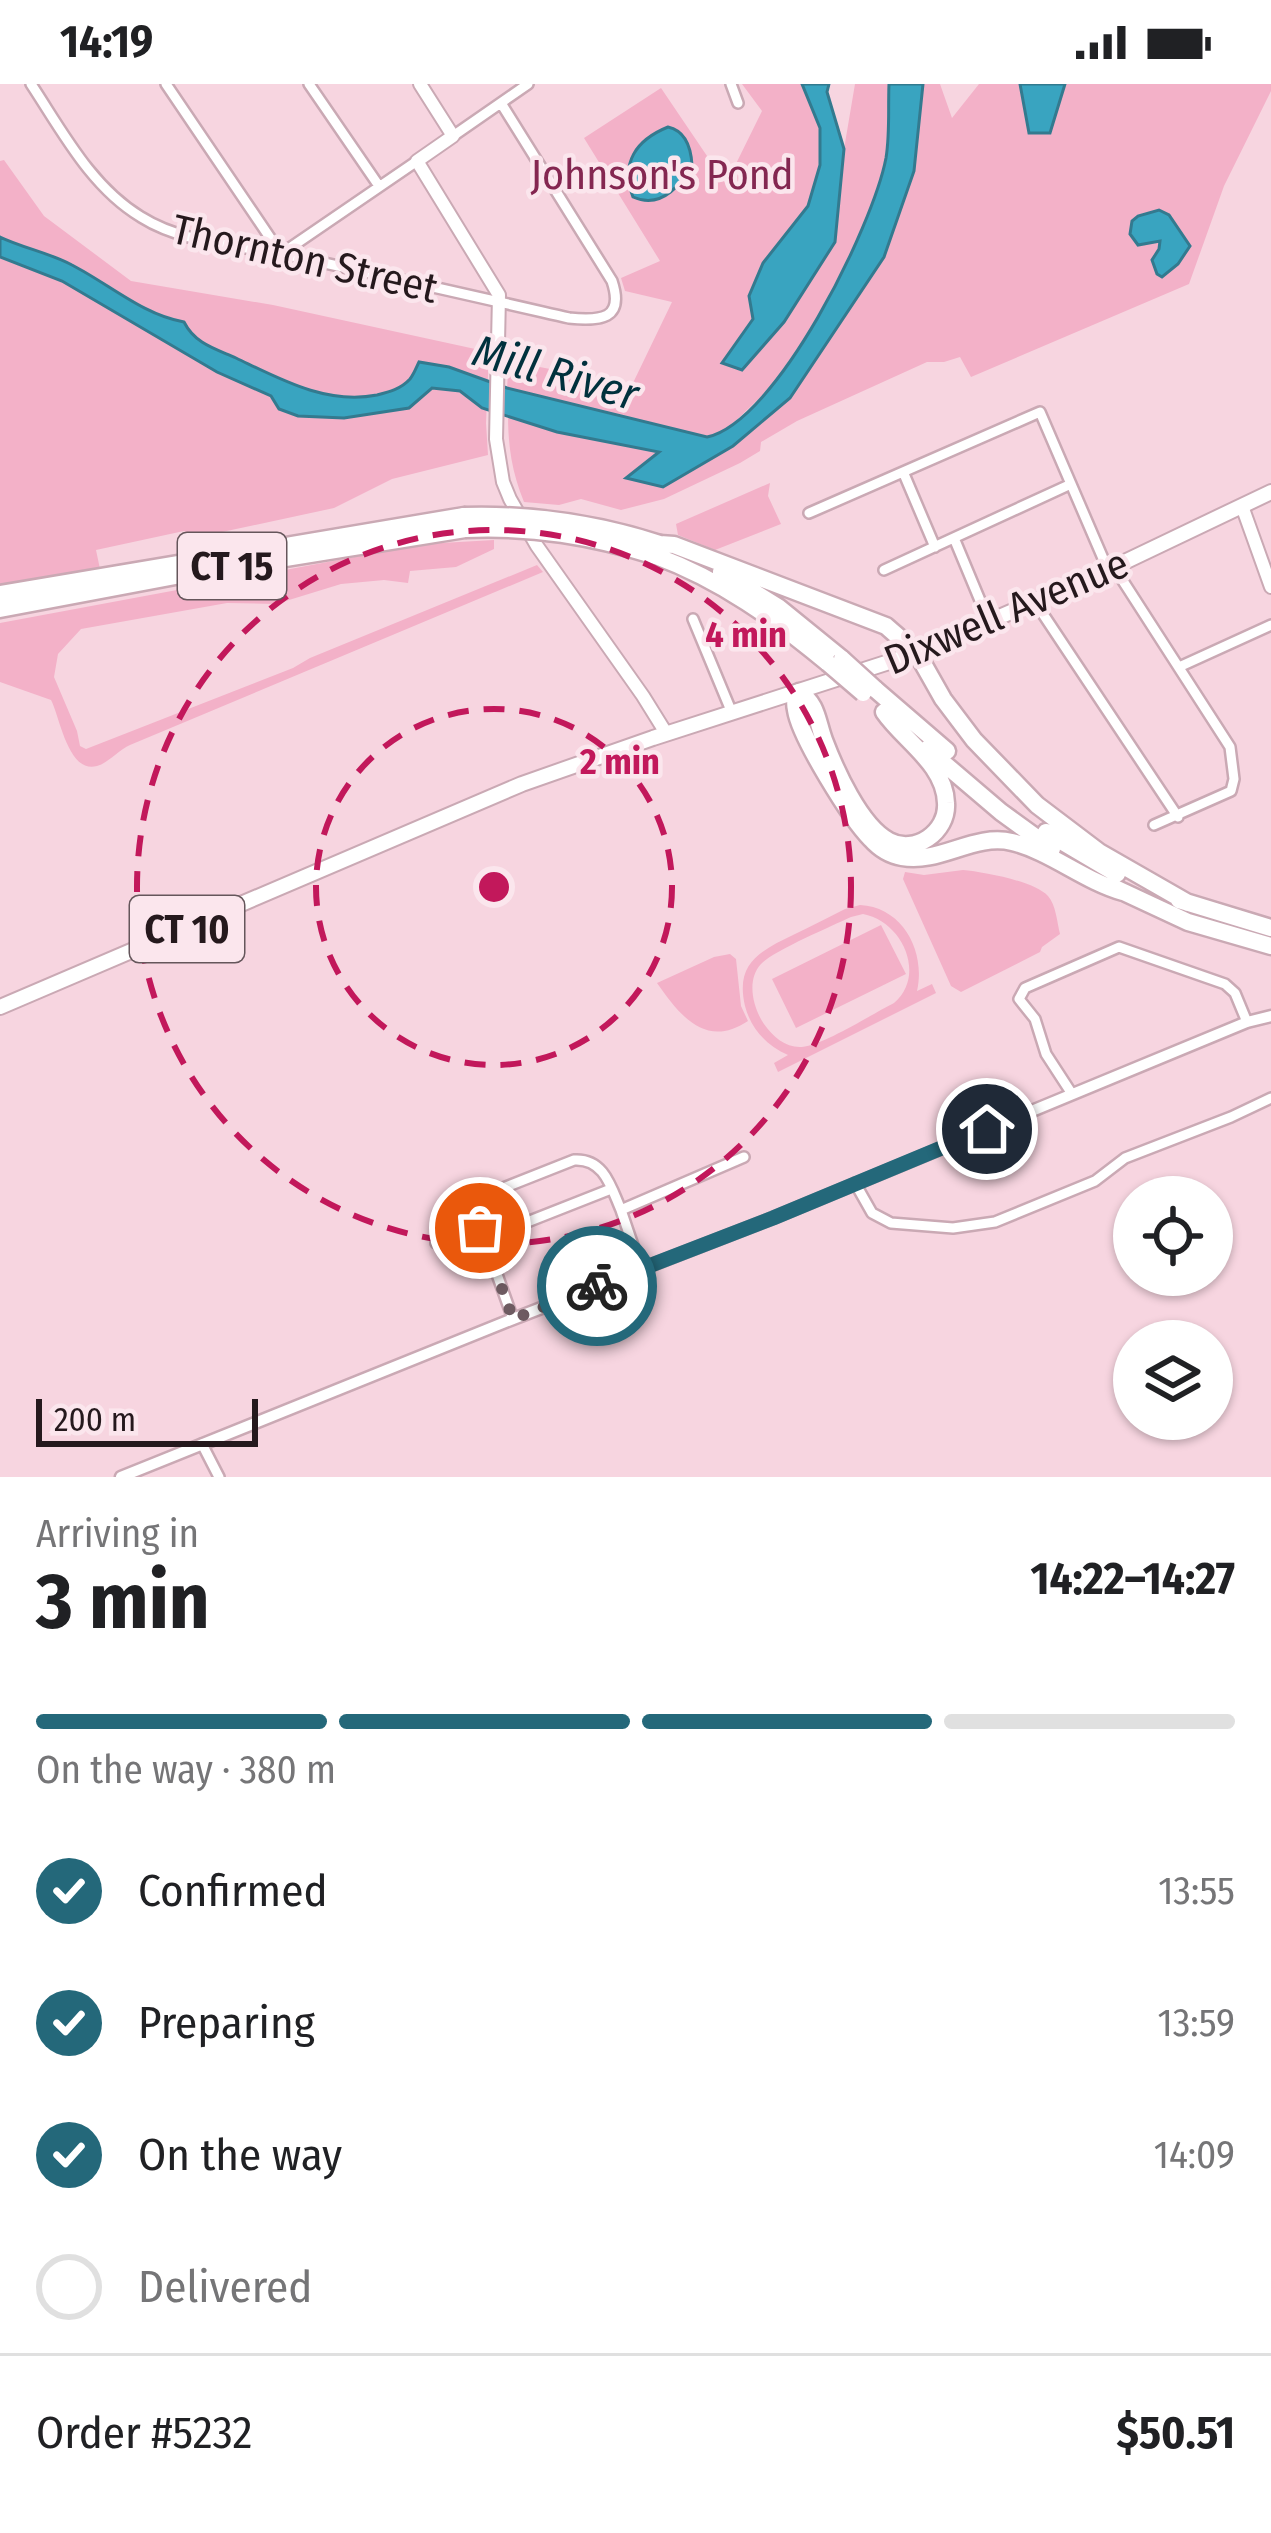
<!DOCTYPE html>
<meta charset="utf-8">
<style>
:root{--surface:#fff;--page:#f6f6f6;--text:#202124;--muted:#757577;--line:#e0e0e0;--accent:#24687a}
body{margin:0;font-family:"Fira Sans Condensed",sans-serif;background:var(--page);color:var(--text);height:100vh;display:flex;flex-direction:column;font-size:45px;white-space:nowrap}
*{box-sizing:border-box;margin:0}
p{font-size:39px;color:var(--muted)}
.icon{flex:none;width:66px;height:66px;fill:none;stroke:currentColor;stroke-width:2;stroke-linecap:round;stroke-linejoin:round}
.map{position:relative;height:1393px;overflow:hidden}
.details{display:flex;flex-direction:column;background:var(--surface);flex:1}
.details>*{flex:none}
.controls{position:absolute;left:1113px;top:1092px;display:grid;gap:24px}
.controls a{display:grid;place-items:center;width:120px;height:120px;border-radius:50%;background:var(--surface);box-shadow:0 3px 9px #0004;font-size:60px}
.scale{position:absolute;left:36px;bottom:30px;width:222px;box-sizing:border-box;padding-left:12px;border:6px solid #25191d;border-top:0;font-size:33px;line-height:42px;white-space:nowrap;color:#25191d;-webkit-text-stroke:9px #fbe6ed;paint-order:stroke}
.pin{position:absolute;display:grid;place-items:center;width:102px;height:102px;color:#fff;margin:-51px;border:6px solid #fff;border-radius:50%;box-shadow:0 3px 12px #0007}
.courier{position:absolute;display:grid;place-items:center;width:120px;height:120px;margin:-60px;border:9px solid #24687a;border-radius:50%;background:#fff;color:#222;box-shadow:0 3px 15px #0007}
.head em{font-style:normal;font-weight:700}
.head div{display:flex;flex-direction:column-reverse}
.head{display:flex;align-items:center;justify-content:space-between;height:204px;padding:0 36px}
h1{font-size:78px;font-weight:700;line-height:90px}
.bar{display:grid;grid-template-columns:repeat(4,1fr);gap:18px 12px;align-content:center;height:144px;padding:0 36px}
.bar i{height:15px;border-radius:9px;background:var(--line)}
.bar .active{background:var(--accent)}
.bar p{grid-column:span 4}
.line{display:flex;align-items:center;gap:30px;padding:0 36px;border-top:3px solid var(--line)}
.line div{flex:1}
ol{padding:0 36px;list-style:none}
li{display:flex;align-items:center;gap:36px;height:132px}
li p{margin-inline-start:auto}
li .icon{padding:12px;border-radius:50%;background:var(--accent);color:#fff;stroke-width:4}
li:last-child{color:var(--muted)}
li i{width:66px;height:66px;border:6px solid var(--line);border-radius:50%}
.status{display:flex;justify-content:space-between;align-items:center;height:84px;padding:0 60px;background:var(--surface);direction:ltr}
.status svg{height:33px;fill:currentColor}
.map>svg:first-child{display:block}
</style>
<div class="status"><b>14:19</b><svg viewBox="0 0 49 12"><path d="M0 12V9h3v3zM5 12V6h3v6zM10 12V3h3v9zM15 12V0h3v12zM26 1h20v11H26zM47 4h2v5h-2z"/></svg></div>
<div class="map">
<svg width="1271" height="1393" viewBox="0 0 1271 1393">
<rect width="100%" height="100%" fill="#f7d5e0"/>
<path fill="#f3b1c8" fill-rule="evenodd" d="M742,0H802L820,44V81L808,122L763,179L749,211L753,235L722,278L742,286L835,158L844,65L855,0H889L886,72L870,131L838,197L810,247L770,304L723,349L706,353L507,304L509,277L632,301L672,218L625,207L621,194L660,177L584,54L661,4L726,100L762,27Z
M923,0H940L952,34L979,0H1020L1030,49L1050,48L1065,0H1271V7L1224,102L1189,200L971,293L960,273L944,278H927L797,337L761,358L760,367L740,379L664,415L621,426L581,415L559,421L524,418C512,388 508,363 508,330L557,348L661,368L627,394L663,403L790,314L884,173L914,87Z
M4,76L44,132L131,197L273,221L489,268L486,339L488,371L392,395L334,424L194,454L184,447L96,466L100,485L0,503V77Z
M770,399L768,412L781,440L715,466L678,451L676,440Z
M494,456V465L456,483L410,487L408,499L384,496L341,500L276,520L227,519L81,545L58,570L54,593L77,647L80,662L86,665L293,584L310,574L537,481L543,488L130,661C119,666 108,679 97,682C68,690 60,633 51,616L0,598V539L424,460Z
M963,786C984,788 1034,797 1048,812C1056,821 1057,838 1060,850L1042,863L1040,868L961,908L951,902L903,795L905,788L924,791Z
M860,821C903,823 926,868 917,907L932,900L936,909L778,988L774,979L788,971C767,962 751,945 745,922C735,879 760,867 793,851C811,842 828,834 845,825ZM863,830C902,837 927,891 894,919C872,930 824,961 802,963C786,964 773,953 764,940C753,924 746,896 761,880C773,867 832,842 851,833Z
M881,841L906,890L796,944L772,895Z
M730,870L736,875L741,922L748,937C706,965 680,932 657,899L714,873Z"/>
<path fill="#39a4c0" stroke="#337a8f" stroke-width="3" d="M802,0H829L827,8L844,65L835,158L784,238L742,286L722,279L753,235L749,212L763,179L808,122L820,81V44Z
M889,0H923L914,87L884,173L790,314L733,362L663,403L626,394L659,368L557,348L482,324L460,307L432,304L409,324L344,334L298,332L279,325L271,312L217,288L62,197L0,173V153C23,164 50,169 72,181C109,200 143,231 184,238C195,260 216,265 236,274C280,295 326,321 377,311C389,308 401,305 410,295C414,290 416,284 419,278L449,283L507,304L707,353C777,338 873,142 886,74C890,50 888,24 889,0Z
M1020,0H1065L1050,49H1029Z
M668,43C686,47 691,64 692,81C679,104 660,125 633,113C620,79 636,56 668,43Z
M1159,126L1169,131L1190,162L1178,180L1162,193L1157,190L1152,176L1159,165L1160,157L1138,161L1130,150L1132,137L1138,132Z"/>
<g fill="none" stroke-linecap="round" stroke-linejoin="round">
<defs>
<path id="minor" d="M31,0C62,47 91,103 141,133C182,159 236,161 282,170C378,190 473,212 569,234C600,237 625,236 612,197L501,19
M166,0L281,170L417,77
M309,0L379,102
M731,0L738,19
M453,52L528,0
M904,390L935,463
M809,429L1040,328L1108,486
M954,454L989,538
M1114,483L1230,663L1234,695L1231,707L1154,741
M884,486L1071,400
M1035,518L1178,733
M693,535L732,629
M1179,583L1271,541
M1072,1010L1046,970L1035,935L1019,915L1025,904L1119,863L1225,900L1235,909L1247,938
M855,1099L872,1129L891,1139L953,1144L995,1138L1095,1097L1125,1074L1231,1033L1271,1014
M480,1143L482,1120L488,1110L574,1076C604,1074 611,1103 621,1126
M484,1155L611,1105
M436,1159L480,1143L513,1235
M641,1185L621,1126L744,1073
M202,1360L219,1393"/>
<path id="tertiary" d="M121,1393L513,1235L773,1134L1247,938L1271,932"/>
<path id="secondary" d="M420,0L453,52L417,77L499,211L496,355L503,398L510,415L537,462L643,612L666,649
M1242,422L1271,503"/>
<path id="primary" d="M0,923L522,700L653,654L917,569L1114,483L1271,408"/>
<path id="motorway" d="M660,460L674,461L886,542L917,569L943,615L974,656L1037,721L1099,768L1188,819
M656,472C721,496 775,535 828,579
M721,488L778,523L842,575
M0,510L464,432
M0,525L186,490L465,445
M875,605L947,667
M884,628C904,657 945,680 946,719C948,748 915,771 889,757C860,742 835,685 824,656C817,637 817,619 799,608C796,616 794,617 796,626C800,653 851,735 871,755C879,764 890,771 902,773C940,780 974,749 1012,758C1050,767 1084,797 1123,808
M927,665L1001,728L1052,765
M1046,748L1117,790
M1115,804L1188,838L1271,862
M1179,816L1271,844"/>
</defs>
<use href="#minor" stroke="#caa9b4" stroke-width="14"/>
<use href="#tertiary" stroke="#caa9b4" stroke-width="15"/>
<use href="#secondary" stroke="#caa9b4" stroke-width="16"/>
<use href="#primary" stroke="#caa9b4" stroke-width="18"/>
<use href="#motorway" stroke="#caa9b4" stroke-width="21"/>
<use href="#minor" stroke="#fff" stroke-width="9"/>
<use href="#tertiary" stroke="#fff" stroke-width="10"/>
<use href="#secondary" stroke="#fff" stroke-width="12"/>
<use href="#primary" stroke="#fff" stroke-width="14"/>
<use href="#motorway" stroke="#fff" stroke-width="16"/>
<defs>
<path id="motorway-bridge" d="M464,432C532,430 595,439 660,460
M465,445C532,442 592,452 656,472
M842,575L875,605
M828,579L863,609"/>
</defs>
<use href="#motorway-bridge" stroke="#caa9b4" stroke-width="21" stroke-linecap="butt"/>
<use href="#motorway-bridge" stroke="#fff" stroke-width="16"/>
</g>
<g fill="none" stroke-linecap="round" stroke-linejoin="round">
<path stroke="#6e5b61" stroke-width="12" stroke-dasharray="0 21.6" d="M480,1144L513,1235L597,1202"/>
<path stroke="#24687a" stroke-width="15" d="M597,1202L773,1134L987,1045"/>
</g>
<g fill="none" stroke="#c2185b" stroke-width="6" stroke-dasharray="21 15">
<circle cx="494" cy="803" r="178"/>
<circle cx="494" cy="803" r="357"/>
</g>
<g text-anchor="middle" stroke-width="9" stroke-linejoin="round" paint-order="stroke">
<g fill="#fbe6ed" stroke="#65565b" stroke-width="3">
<rect x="178" y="449" width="108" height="66" rx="9"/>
<rect x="130" y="812" width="114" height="66" rx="9"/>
</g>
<g font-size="39" font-weight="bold" fill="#25191d">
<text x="232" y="496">CT 15</text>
<text x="187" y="859">CT 10</text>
</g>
<g font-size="42" fill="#842751" stroke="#fbe6ed">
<text x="662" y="105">Johnson's Pond</text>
</g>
<g font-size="42" fill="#25191d" stroke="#fbe6ed">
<text transform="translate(305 174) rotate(13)" y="15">Thornton Street</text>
<text transform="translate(1006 527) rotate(-23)" y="15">Dixwell Avenue</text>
</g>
<g font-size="45" font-style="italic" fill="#00313d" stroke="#fbe6ed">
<text transform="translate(556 288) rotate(16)" y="16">Mill River</text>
</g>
</g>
<circle cx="494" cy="803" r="18" fill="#c2185b" stroke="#fbe6ed" stroke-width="6"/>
<g font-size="36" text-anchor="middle" font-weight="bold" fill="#c2185b" stroke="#fbe6ed" stroke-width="9" stroke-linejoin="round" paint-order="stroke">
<text x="746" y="563">4 min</text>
<text x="620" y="690">2 min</text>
</g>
</svg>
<div class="controls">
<a><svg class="icon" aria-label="locate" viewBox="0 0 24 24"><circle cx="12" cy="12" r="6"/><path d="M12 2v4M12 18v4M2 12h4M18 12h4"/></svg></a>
<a><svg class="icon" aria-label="layers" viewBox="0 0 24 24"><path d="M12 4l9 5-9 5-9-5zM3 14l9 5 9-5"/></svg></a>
</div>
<div class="scale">200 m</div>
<div class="pin" style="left:480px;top:1144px;background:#ea580c"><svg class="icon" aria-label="bag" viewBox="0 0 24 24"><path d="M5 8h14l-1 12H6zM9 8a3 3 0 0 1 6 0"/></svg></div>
<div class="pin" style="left:987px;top:1045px;background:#1f2937"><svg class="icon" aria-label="home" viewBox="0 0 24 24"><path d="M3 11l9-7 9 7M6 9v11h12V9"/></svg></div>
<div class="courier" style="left:597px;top:1202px"><svg class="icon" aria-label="bike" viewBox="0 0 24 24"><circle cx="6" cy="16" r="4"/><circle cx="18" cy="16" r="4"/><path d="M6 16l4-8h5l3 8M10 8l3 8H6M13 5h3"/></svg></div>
</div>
<section class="details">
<div class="head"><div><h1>3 min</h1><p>Arriving in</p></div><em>14:22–14:27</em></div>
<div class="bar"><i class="active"></i><i class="active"></i><i class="active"></i><i></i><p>On the way · 380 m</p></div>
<ol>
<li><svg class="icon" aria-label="check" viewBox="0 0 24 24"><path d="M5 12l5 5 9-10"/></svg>Confirmed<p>13:55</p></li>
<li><svg class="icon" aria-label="check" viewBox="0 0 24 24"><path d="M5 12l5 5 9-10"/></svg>Preparing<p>13:59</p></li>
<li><svg class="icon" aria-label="check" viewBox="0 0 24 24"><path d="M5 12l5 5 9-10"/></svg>On the way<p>14:09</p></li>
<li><i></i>Delivered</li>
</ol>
<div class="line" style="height:156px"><div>Order #5232</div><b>$50.51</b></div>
</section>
